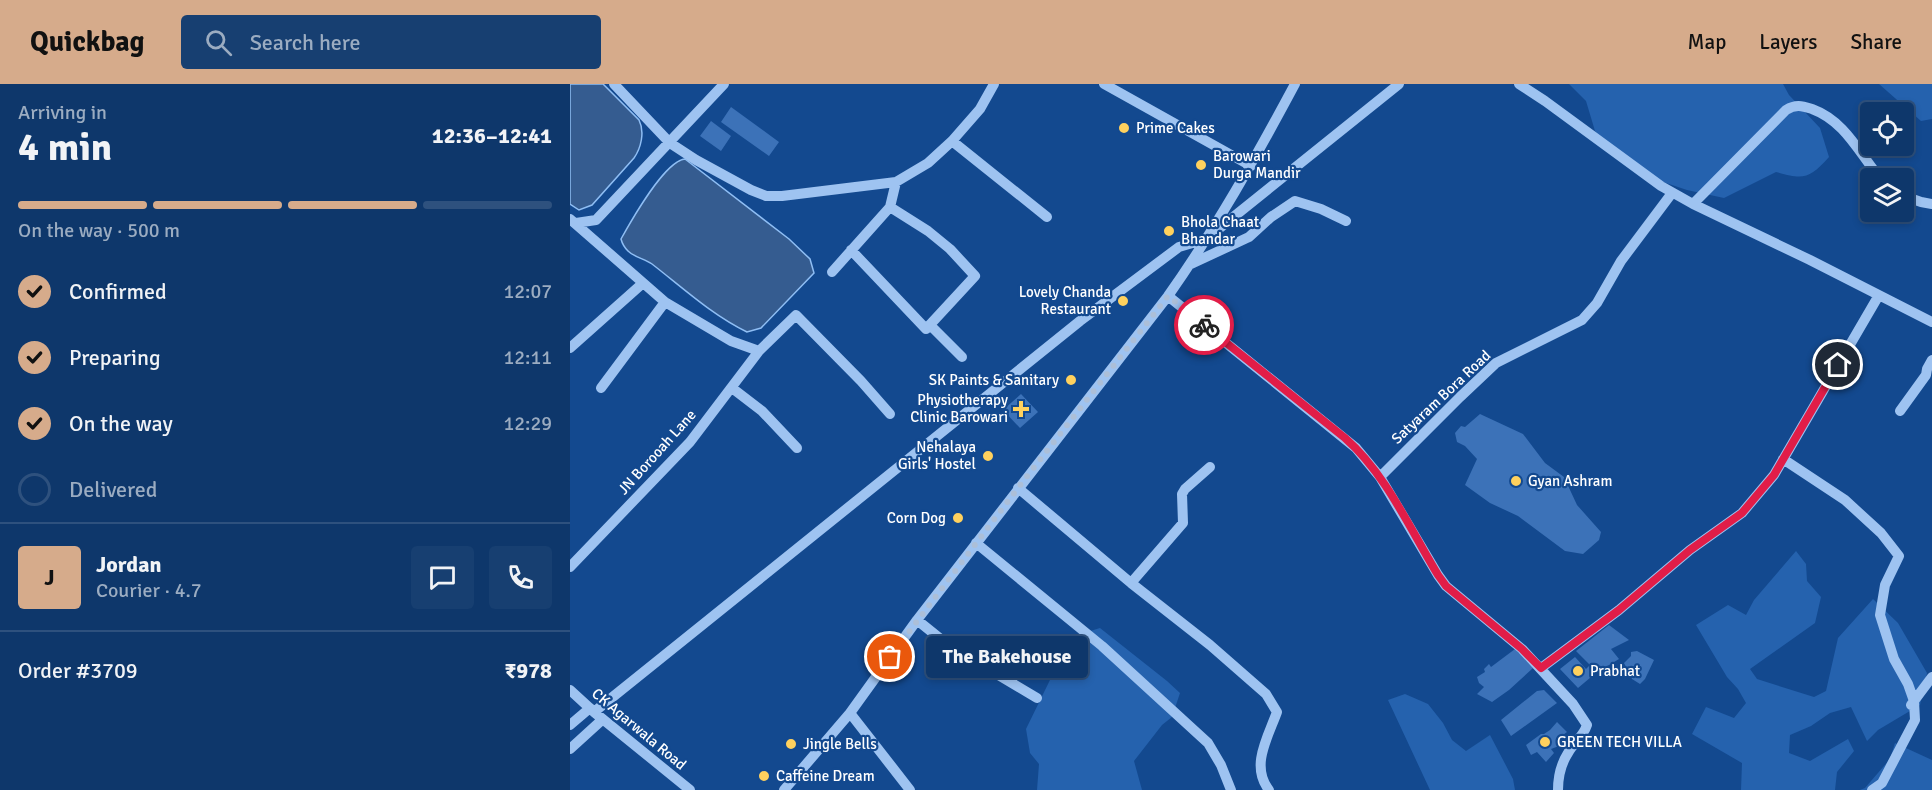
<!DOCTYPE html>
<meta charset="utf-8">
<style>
:root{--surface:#0e376b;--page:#173f71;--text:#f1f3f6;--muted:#9bacc1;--line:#2e517e;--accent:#d6ab8b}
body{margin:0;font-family:Signika,sans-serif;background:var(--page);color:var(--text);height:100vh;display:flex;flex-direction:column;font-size:22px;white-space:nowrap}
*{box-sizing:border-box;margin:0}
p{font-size:20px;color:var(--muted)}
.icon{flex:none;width:33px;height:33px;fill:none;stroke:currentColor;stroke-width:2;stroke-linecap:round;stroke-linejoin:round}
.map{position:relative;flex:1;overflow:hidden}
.sheet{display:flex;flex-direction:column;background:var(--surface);width:570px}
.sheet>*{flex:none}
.fabs{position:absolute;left:1290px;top:18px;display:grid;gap:12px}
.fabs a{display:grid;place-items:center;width:54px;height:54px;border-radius:6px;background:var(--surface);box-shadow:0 3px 9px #0003,0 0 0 2px var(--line);font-size:30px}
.pin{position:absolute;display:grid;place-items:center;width:51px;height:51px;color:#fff;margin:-26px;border:3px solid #fff;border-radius:50%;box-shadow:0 2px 6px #0007}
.courier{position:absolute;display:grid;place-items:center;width:60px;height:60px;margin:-30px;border:4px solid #e11d48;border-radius:50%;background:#fff;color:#222;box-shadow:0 2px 8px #0007}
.bubble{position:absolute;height:42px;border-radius:6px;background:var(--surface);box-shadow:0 3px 9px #0003,0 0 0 2px var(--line);font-size:20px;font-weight:800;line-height:42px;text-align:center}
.headline em{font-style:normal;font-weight:800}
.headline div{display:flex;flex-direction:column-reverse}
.headline{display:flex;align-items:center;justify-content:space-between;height:102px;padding:0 18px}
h1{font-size:39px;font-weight:800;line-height:45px}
.bar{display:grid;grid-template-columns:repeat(4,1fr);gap:9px 6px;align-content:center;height:72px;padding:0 18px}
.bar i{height:8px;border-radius:4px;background:var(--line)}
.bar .selected{background:var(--accent)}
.bar p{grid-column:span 4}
.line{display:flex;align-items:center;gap:15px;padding:0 18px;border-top:2px solid var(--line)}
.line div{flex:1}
.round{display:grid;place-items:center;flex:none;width:63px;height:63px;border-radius:6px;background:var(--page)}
ol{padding:0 18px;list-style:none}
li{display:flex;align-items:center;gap:18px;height:66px}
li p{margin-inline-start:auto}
li .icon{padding:6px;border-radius:50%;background:var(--accent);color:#111;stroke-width:4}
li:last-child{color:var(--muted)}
li i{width:33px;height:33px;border:3px solid var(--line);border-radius:50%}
header{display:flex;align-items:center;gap:36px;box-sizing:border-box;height:84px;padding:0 30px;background:var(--accent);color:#111}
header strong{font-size:28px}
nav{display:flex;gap:33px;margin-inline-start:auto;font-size:21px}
.search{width:420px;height:54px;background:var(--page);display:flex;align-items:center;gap:15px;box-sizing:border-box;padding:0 21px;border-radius:6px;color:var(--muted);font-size:22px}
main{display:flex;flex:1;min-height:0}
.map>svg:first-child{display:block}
</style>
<header>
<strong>Quickbag</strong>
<div class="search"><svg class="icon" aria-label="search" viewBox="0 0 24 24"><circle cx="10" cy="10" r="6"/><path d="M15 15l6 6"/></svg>Search here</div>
<nav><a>Map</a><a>Layers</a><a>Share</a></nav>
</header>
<main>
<section class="sheet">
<div class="headline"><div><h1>4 min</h1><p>Arriving in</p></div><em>12:36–12:41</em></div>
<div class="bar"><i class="selected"></i><i class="selected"></i><i class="selected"></i><i></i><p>On the way · 500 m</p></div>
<ol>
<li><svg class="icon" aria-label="check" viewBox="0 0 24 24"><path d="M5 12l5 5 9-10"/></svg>Confirmed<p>12:07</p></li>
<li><svg class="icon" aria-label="check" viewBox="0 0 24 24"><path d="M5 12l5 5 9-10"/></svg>Preparing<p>12:11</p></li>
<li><svg class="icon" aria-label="check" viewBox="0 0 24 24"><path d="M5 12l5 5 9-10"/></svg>On the way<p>12:29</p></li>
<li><i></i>Delivered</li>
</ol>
<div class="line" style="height:108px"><b class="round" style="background:var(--accent);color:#111">J</b><div><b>Jordan</b><p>Courier · 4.7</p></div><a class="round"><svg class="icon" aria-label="chat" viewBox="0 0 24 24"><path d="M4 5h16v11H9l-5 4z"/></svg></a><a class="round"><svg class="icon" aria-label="phone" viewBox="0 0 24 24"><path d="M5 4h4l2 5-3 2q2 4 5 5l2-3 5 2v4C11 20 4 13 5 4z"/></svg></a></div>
<div class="line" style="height:78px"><div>Order #3709</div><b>₹978</b></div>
</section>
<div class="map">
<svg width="1362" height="706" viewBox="0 0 1362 706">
<rect width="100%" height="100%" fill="#13498f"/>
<path fill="#2562ae" d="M999,0H1213L1219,11L1250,44L1259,73C1239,95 1234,96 1206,88L1154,114L1117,106L1075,92L1032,56L1025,47L1016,17Z
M1309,0H1362V35L1351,37Z
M1226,467L1236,480L1237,497L1251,513L1245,539L1180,585L1187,595L1244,613L1256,607L1268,554L1303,515L1328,539L1357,589L1350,621L1308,646L1297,657L1281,623L1260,629L1241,642L1220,651L1219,669L1240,677L1278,655L1284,667L1267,688L1265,706H1171L1172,679L1122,650L1136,623L1164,634L1176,619L1168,605L1157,593L1126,541L1158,521L1176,531L1184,516Z
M530,544L597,597L610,609L602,633L592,641L564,677L572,706H467L469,680L460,669L456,645L501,553Z
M835,610L858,620L873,639L882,656L896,667L920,651L943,695L945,706H860L818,616Z
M1325,659L1362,676V706H1290L1295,704L1320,675Z"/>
<path fill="#355c90" stroke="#8fbef4" stroke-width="1.5" d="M0,0H33L69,36C75,48 71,64 64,74L22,121L9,126L0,120Z
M115,75L219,155L240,175L244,189L191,244L177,248C142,231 113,204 82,180C75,175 64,173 58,167C54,163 52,159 51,155C61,137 95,77 115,75Z"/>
<path fill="#3c72b8" d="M161,23L209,58L199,72L151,38Z
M141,37L161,52L151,67L130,52Z
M451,310L468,328L450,344L433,326Z
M910,330L953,350L975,379L994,393L1007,421L1031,448L1029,456L1013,470L995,467L948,432L920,419L895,401L907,375L895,362L887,358L885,349L891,342L895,343Z
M1039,541L1059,556L1041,565L1049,575L1034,584L1025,580L1020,581L1006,567Z
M945,565L963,584L939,606L922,618L907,610L914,603L909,599L907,593L915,588L914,585L919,580L921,583Z
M1067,567L1084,576L1075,595L1070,600L1062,595L1054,579L1061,572V568Z
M1005,573L1016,585L1020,581L1027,588L1008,604L990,585Z
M974,606L987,619L941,652L931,636L967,607Z
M987,638L997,648L989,654V662L981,665L984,669L976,678L967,668L961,671L956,661L971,650H974L980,646Z"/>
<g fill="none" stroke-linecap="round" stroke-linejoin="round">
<path stroke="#9ec3f1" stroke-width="10" d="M44,0L100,59L126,76L181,106L196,112H212L326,98L358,79L382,57L410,25L424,0
M534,0L681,82
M949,0L975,17L1091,102L1123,120L1240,176L1362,238
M382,57L477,133
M1334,112L1351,118L1362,120
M1123,120L1216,26C1226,20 1232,22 1242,25C1275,37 1289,69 1310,94
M0,135L95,218L161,257L189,267
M6,139L26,136L154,0
M281,166L356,245L405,192L380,165L358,147L320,123
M621,180L679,153L701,133L725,117L751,125L776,137
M262,188L320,123L326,98
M598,212L786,364L810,393L868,491L876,502L952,565L1003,620L1017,641C1013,653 1004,658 998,669C991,680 988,693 988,706
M360,241L392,273
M0,264L73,199
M31,304L95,218
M162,304L192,327L227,364
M1330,327L1356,291L1357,285L1362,276
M1213,375L1275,416L1311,449L1329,472L1315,501L1310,531L1324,575L1338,600L1344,617L1345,636L1312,699L1302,706
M810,393L890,313L926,279L1012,236L1027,219L1051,177L1102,109
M448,404L561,499L640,561L696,610L707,628C698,653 680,682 699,706
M406,459L532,562L638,659L651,681L661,706
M0,483L120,358L189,267L226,231L291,297L320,330
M561,499L613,439L612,410L615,405L640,383
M347,536L378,561L467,614
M971,584L1049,526L1120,466L1172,429L1204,391L1309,211
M0,606L24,628L120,706
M1341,621L1362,593
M24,628L510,237L609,163L636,155L829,0
M280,629L340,706
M0,641L20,624
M0,665L33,635
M214,706L280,629L347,536L598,212C646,144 686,73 725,0"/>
</g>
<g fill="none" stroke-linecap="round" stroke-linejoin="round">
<path stroke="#acbfd8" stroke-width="6" stroke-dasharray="0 10.8" d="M320,573L448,404L598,212L634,241"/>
<path stroke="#e11d48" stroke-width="8" d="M634,241L775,354C816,390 840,445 868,491L876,502L952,565L971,584L1049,526L1120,466L1172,429L1204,391L1268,281"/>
</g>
<g fill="#ffd15e" stroke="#13498f" stroke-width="2">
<circle cx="554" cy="44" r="6"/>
<circle cx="631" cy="81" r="6"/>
<circle cx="599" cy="147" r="6"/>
<circle cx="553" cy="217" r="6"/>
<circle cx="501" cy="296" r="6"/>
<path d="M448 316h6v6h6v6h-6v6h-6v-6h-6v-6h6z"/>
<circle cx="418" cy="372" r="6"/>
<circle cx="946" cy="397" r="6"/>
<circle cx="388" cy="434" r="6"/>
<circle cx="1008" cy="587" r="6"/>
<circle cx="975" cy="658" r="6"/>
<circle cx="221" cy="660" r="6"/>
<circle cx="194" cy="692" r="6"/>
</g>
<g text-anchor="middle" stroke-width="4.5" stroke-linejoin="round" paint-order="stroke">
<g font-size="15" fill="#fff" stroke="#13498f" text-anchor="start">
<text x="566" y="49">Prime Cakes</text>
<text x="643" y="77">Barowari<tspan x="643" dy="17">Durga Mandir</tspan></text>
<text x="611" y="143">Bhola Chaat<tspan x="611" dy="17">Bhandar</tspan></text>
<text x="541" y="213" text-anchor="end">Lovely Chanda<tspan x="541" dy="17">Restaurant</tspan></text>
<text x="489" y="301" text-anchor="end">SK Paints &amp; Sanitary</text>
<text x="438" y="321" text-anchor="end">Physiotherapy<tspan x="438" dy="17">Clinic Barowari</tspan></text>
<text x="406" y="368" text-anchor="end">Nehalaya<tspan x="406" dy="17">Girls' Hostel</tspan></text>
<text x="958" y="402">Gyan Ashram</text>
<text x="376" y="439" text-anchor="end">Corn Dog</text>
<text x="1020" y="592">Prabhat</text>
<text x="987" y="663">GREEN TECH VILLA</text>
<text x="233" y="665">Jingle Bells</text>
<text x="206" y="697">Caffeine Dream</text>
</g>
<g font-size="15" fill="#fff" stroke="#13498f">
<text transform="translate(871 313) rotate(-43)" y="5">Satyaram Bora Road</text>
<text transform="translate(87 368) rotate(-48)" y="5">JN Borooah Lane</text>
<text transform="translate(69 645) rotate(40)" y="5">CK Agarwala Road</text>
</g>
</g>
</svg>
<div class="fabs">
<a><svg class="icon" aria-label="locate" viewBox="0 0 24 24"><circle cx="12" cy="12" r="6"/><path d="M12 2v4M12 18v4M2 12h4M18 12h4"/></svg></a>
<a><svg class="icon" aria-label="layers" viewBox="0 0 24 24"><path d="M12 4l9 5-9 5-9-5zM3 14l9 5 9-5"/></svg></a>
</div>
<div class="pin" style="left:320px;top:573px;background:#ea580c"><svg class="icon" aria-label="bag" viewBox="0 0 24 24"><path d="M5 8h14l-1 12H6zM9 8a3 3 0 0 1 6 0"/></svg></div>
<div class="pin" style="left:1268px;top:281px;background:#1f2937"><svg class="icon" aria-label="home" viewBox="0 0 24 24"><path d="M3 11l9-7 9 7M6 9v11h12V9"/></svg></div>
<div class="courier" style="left:634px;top:241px"><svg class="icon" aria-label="bike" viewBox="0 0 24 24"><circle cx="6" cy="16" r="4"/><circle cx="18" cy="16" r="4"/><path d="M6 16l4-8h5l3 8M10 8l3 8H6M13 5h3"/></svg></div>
<div class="bubble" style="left:356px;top:552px;width:162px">The Bakehouse</div>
</div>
</main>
